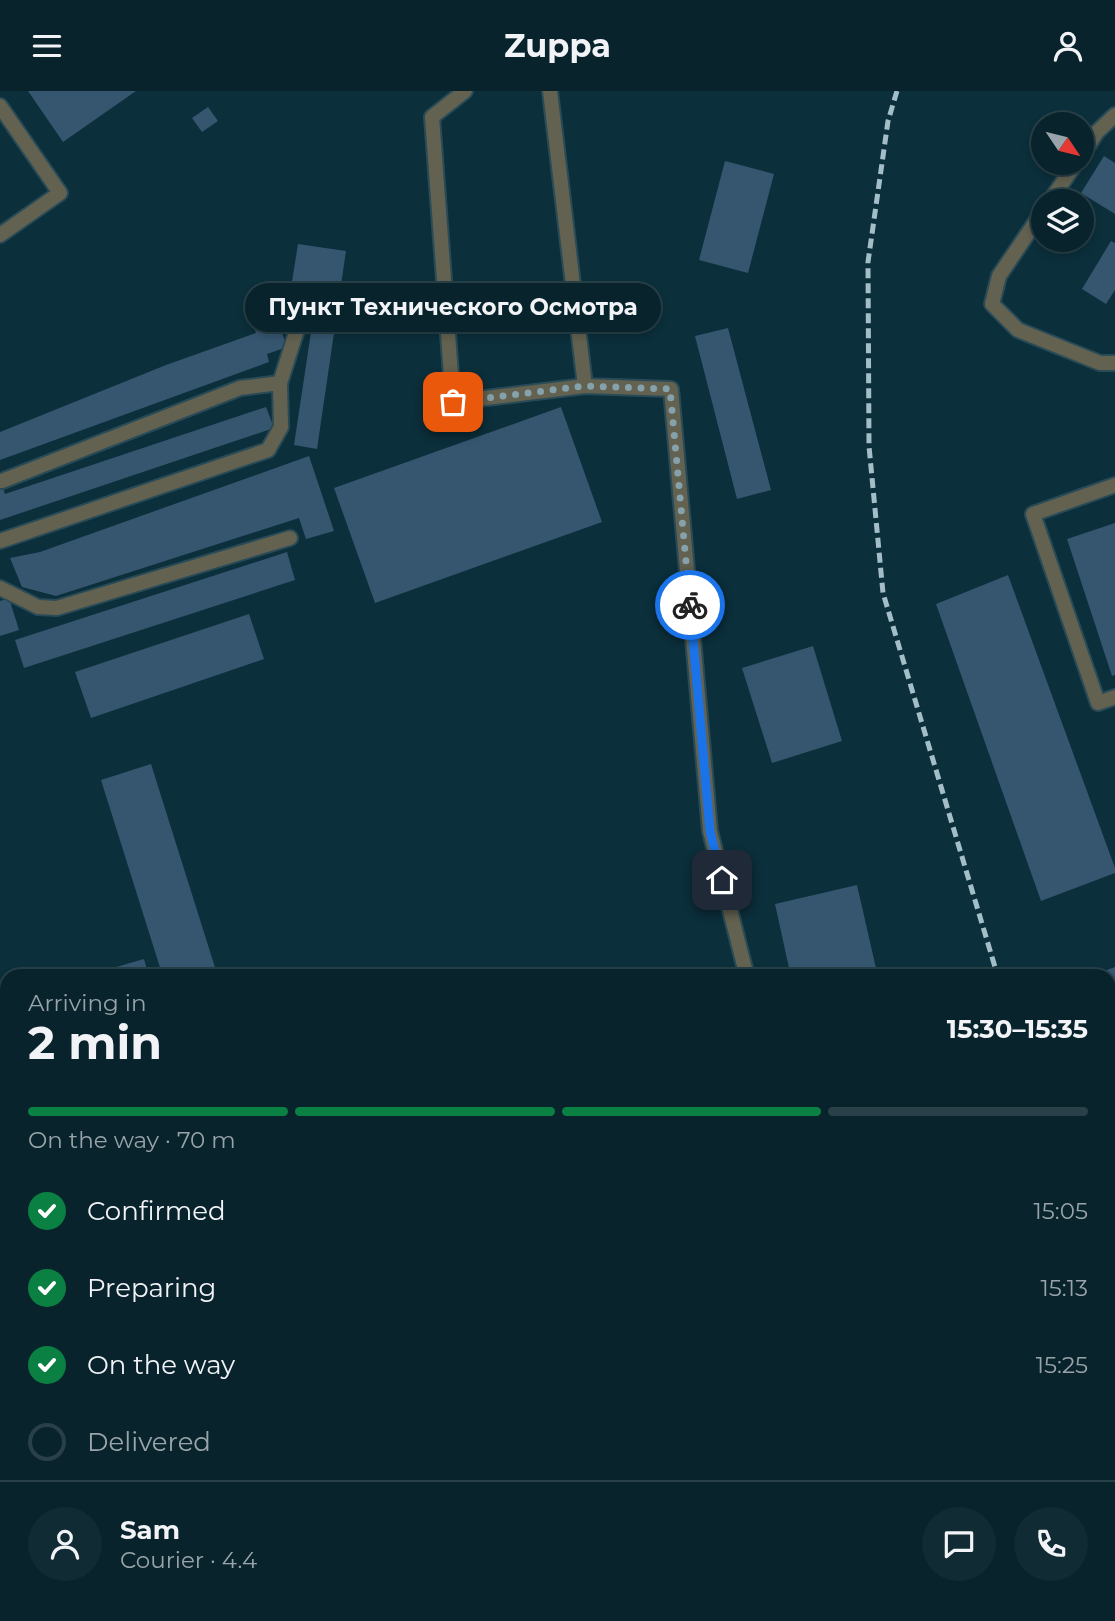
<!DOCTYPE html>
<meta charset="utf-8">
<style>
:root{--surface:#08232c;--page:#112b34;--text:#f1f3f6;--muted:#98a4a9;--line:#294048;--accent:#0b8043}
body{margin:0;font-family:Montserrat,sans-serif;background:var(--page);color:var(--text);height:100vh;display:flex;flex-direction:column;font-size:26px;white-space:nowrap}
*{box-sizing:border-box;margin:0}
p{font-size:23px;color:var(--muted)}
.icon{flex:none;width:38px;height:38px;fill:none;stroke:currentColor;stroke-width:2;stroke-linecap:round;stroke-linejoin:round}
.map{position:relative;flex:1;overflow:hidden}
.panel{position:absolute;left:0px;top:878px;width:1116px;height:653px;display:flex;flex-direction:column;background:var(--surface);border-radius:21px 21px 0 0;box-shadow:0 4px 10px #0003,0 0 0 2px var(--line)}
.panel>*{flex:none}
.needle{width:46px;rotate:125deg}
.tools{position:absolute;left:1031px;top:21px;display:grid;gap:14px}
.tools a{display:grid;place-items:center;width:63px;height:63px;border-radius:50%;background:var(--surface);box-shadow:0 4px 10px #0003,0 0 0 2px var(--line);font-size:35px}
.pin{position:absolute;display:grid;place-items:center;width:60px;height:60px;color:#fff;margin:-30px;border-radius:14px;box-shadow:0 4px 10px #0006}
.courier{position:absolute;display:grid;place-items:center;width:70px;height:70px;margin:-35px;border:5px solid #1a73e8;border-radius:50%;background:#fff;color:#222;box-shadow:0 2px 9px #0007}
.bubble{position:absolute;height:49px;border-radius:24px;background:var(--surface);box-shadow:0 4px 10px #0003,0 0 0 2px var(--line);font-size:23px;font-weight:700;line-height:49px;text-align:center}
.overview em{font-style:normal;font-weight:700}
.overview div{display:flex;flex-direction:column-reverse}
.overview{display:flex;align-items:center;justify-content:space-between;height:119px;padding:0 28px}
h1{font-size:46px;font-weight:700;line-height:52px}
.bar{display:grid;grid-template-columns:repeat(4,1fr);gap:10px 7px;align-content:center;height:84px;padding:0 28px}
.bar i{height:9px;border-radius:5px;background:var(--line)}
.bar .selected{background:var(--accent)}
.bar p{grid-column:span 4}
.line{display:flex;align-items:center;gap:18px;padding:0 28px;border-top:2px solid var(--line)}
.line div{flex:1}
.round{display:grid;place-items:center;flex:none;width:74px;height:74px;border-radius:37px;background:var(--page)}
ol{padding:0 28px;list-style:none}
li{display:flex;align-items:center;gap:21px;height:77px}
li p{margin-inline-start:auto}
li .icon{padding:7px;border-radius:50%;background:var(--accent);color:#fff;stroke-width:4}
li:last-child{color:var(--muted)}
li i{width:38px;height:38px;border:4px solid var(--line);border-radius:50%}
header{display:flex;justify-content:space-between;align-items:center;height:91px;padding:0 28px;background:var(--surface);font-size:32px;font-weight:700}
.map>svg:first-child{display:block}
</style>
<header><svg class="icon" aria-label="menu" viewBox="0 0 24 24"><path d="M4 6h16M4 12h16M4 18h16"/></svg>Zuppa<svg class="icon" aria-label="person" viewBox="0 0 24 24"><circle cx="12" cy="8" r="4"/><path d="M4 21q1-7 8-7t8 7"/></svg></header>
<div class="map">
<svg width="1115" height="1530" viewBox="0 0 1115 1530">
<rect width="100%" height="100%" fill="#0b2f3b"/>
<path fill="#365670" d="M28,0H136L63,51Z
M208,16L218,30L202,41L192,27Z
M1104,65L1115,72V123L1081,102Z
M725,70L774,83L748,182L699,169Z
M1111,150L1115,152V199L1106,213L1082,198Z
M298,153L346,160L317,358L294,354L317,201L291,197Z
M277,228L287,256L267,263L269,271L0,369V341L166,274L256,242L254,236Z
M728,237L771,399L737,408L695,245Z
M266,316L274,337L0,429V389L5,403Z
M561,316L602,431L375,512L334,397Z
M309,365L334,440L306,448L299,427L56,505L22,496L10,467L40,461Z
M1115,432V584L1112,585L1067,448Z
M287,461L295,489L24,577L15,549Z
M1008,484L1115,777V782L1041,810L936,513Z
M9,507L19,539L0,545V510Z
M249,523L264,568L91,627L75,581Z
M813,555L842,650L772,672L742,577Z
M151,673L218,886H163L101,689Z
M857,794L878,886H791L775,813Z
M144,868L149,886H85V885Z
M1115,876V1004L1110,1005V886L1090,885Z
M7,907V929L0,931V909Z
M7,983V1007L0,1009V985Z
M7,1235V1457L0,1460V1237Z
M331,1524H366L368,1530H333Z
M955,1524H990L992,1530H957Z
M1016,1524H1076L1078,1530H1018Z"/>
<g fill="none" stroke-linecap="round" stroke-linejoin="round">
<defs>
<path id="lane" d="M465,0L432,26L453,311L585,295L671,298L710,740L747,886
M550,0L585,295
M0,15L60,102L0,144
M1082,64L1097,41L1115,24
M1050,110L1076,72
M1043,120L999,185L992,213L1018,239L1100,272H1115
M2,390L240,297L280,292
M1115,394L1033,423L1098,612L1115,606
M0,450L268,359L281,336L280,292L302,223
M0,497L38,516L57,517L290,447
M0,953L7,951
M0,1025L7,1023
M0,1515L7,1513
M297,1524L299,1530"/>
<path id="primary" d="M1110,1389L1115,1387
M654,1530L672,1524"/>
</defs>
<use href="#lane" stroke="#294b57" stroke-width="18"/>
<use href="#primary" stroke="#294b57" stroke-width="21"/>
<path stroke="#5d7c87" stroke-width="4.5" stroke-dasharray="5 3.5" stroke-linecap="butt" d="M1110,1435L1115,1433
M807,1530L825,1524"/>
<use href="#lane" stroke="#636251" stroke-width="14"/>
<use href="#primary" stroke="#9b9876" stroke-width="18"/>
<path stroke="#a4bec8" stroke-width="5" stroke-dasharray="10 5" stroke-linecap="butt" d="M897,0L888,30L868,171L869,355L883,502L998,886
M1110,1261L1115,1280"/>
</g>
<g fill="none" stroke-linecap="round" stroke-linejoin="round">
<path stroke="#85a1ab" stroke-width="7" stroke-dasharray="0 12.6" d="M453,311L585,295L670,298L690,514"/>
<path stroke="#1a73e8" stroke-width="9" d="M690,514L710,740L722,789"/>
</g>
</svg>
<div class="tools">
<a><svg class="needle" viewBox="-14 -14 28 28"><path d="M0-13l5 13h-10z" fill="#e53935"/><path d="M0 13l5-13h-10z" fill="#98a4a9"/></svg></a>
<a><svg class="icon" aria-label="layers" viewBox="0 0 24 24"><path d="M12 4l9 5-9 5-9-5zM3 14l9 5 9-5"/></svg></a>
</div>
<div class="pin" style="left:453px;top:311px;background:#ea580c"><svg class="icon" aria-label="bag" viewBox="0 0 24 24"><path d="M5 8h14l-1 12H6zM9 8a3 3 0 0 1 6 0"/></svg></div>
<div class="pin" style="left:722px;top:789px;background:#1f2937"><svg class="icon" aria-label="home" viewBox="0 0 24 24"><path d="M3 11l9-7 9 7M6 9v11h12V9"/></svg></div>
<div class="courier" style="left:690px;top:514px"><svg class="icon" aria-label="bike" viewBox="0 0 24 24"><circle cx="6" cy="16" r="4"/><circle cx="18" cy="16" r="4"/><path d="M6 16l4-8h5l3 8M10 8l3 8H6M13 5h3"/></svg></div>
<div class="bubble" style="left:245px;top:192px;width:416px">Пункт Технического Осмотра</div>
<section class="panel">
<div class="overview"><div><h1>2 min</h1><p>Arriving in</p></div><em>15:30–15:35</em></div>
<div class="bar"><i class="selected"></i><i class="selected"></i><i class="selected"></i><i></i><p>On the way · 70 m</p></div>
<ol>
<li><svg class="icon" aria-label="check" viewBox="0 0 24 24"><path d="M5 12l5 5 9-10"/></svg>Confirmed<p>15:05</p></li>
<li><svg class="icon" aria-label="check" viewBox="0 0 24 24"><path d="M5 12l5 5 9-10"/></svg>Preparing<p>15:13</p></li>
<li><svg class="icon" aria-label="check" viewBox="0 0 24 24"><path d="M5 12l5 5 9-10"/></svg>On the way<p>15:25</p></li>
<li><i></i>Delivered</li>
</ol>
<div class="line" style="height:126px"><a class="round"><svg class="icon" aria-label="person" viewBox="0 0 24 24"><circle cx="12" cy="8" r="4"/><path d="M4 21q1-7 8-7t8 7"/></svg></a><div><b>Sam</b><p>Courier · 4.4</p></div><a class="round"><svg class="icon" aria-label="chat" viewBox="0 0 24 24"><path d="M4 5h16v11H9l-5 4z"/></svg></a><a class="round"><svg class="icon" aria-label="phone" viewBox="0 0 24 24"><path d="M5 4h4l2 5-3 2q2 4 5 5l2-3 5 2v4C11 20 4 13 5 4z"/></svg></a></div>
</section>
</div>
